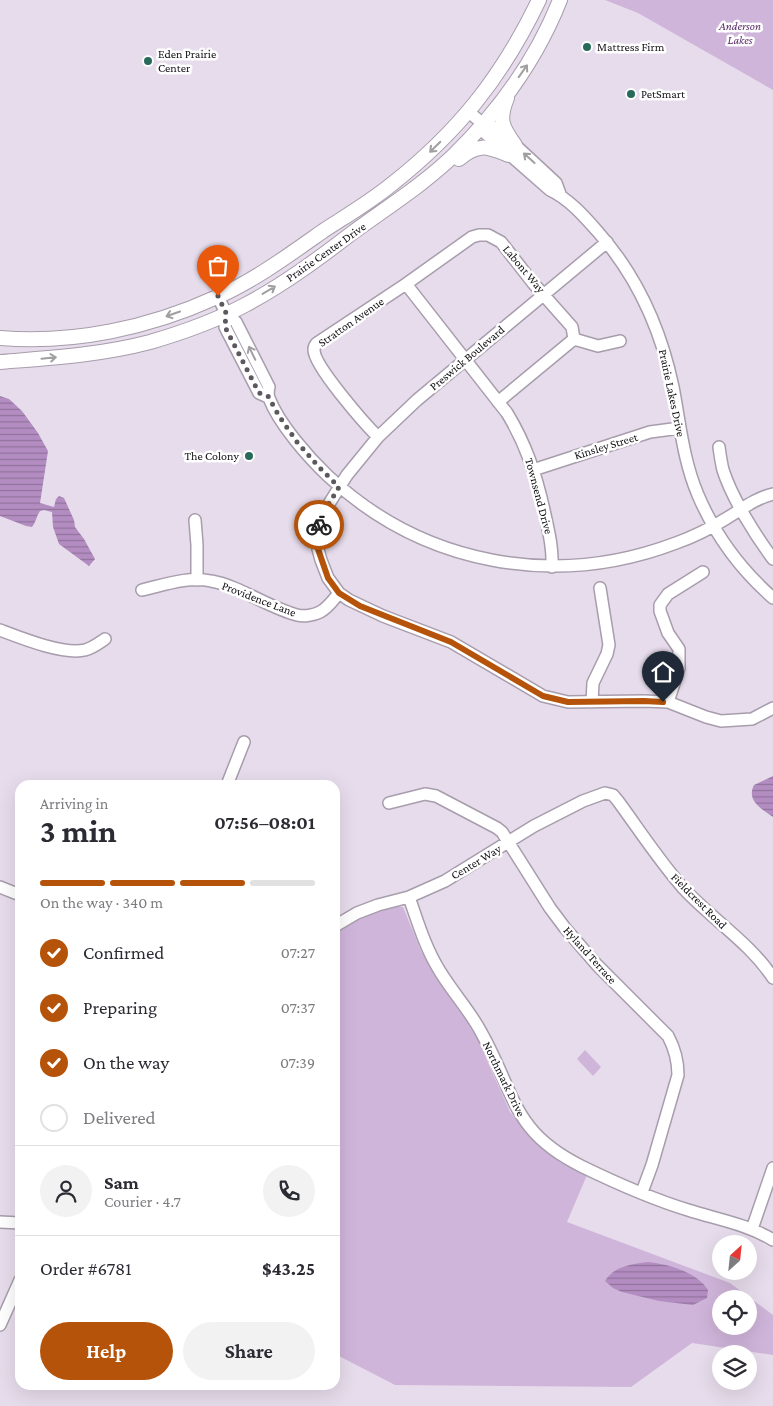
<!DOCTYPE html>
<meta charset="utf-8">
<style>
:root{--surface:#fff;--page:#f2f2f3;--text:#2b2b33;--muted:#7c7c81;--line:#e1e1e2;--accent:#b45309}
body{margin:0;font-family:"Crimson Pro",serif;background:var(--page);color:var(--text);height:100vh;display:flex;flex-direction:column;font-size:19px;white-space:nowrap}
*{box-sizing:border-box;margin:0}
p{font-size:16px;color:var(--muted)}
.icon{flex:none;width:28px;height:28px;fill:none;stroke:currentColor;stroke-width:2;stroke-linecap:round;stroke-linejoin:round}
.map{position:relative;flex:1;overflow:hidden}
.side{position:absolute;left:15px;top:780px;width:325px;height:610px;display:flex;flex-direction:column;background:var(--surface);border-radius:15px;box-shadow:0 5px 20px #0002}
.side>*{flex:none}
.needle{width:32px;rotate:27deg}
.controls{position:absolute;left:712px;top:1235px;display:grid;gap:10px}
.controls a{display:grid;place-items:center;width:45px;height:45px;border-radius:50%;background:var(--surface);box-shadow:0 5px 20px #0002;font-size:25px}
.pin{position:absolute;display:grid;place-items:center;width:42px;height:42px;color:#fff;margin:-51px -21px;border-radius:50% 50% 50% 0;rotate:-45deg;box-shadow:0 0 5px #0007}
.pin .icon{rotate:45deg}
.courier{position:absolute;display:grid;place-items:center;width:50px;height:50px;margin:-25px;border:4px solid #b45309;border-radius:50%;background:#fff;color:#222;box-shadow:0 1px 6px #0007}
.head em{font-style:normal;font-weight:700}
.head div{display:flex;flex-direction:column-reverse}
.head{display:flex;align-items:center;justify-content:space-between;height:85px;padding:0 25px}
h1{font-size:32px;font-weight:700;line-height:38px}
.bar{display:grid;grid-template-columns:repeat(4,1fr);gap:8px 5px;align-content:center;height:60px;padding:0 25px}
.bar i{height:6px;border-radius:4px;background:var(--line)}
.bar .current{background:var(--accent)}
.bar p{grid-column:span 4}
.line{display:flex;align-items:center;gap:12px;padding:0 25px;border-top:1px solid var(--line)}
.line div{flex:1}
.round{display:grid;place-items:center;flex:none;width:52px;height:52px;border-radius:26px;background:var(--page)}
ol{padding:0 25px;list-style:none}
li{display:flex;align-items:center;gap:15px;height:55px}
li p{margin-inline-start:auto}
li .icon{padding:5px;border-radius:50%;background:var(--accent);color:#fff;stroke-width:4}
li:last-child{color:var(--muted)}
li i{width:28px;height:28px;border:2px solid var(--line);border-radius:50%}
.cta{display:flex;gap:10px;margin-top:auto;padding:10px 25px}
.cta a{flex:1;height:58px;border-radius:30px;background:var(--accent);color:#fff;font-size:20px;font-weight:700;line-height:58px;text-align:center}
.cta a+a{background:var(--page);color:var(--text)}
.map>svg:first-child{display:block}
</style>
<div class="map">
<svg width="773" height="1406" viewBox="0 0 773 1406">
<defs>
<pattern id="water-rules" width="6" height="5" patternUnits="userSpaceOnUse" patternTransform="scale(1.25)"><rect width="6" height="5" fill="#b38dc2"/><path d="M0 2.5h6" fill="none" stroke="#90729c"/></pattern>
</defs>
<rect width="100%" height="100%" fill="#e7dceb"/>
<path fill="#cfb5da" fill-rule="evenodd" d="M605,0H773V90L638,13Z
M395,907H403L421,951L446,992L463,1015L478,1040L510,1112L539,1146L561,1163L587,1175L567,1222L730,1283L773,1315V1355L692,1343L631,1387L395,1385L335,1354V932L361,917ZM721,1299H749V1326H721Z
M585,1050L601,1067L593,1076L577,1059Z"/>
<path fill="url(#water-rules)" d="M0,396L9,399L22,411L38,433L48,451L40,503L54,507L56,499L59,496L64,498L74,520L75,527L84,539L95,559L89,566L59,544L53,527L52,512L44,510L40,511C36,517 36,522 32,527L26,526L0,516Z
M773,776V817C762,809 746,801 754,785Z
M648,1262C668,1264 697,1272 708,1290L707,1298L693,1305L659,1301L622,1292L613,1288L605,1281C614,1266 632,1264 648,1262Z"/>
<g fill="none" stroke-linecap="round" stroke-linejoin="round">
<defs>
<path id="minor" d="M469,112L483,124L492,126L515,145L556,183L560,194
M483,124L485,133L550,190C569,199 584,216 598,232C637,276 661,330 673,387C680,423 683,460 698,495C715,535 740,569 773,598
M607,242L417,400L378,437L347,475L322,515L318,529V549L321,560L328,578L339,593L349,600L383,616L451,642L543,696L568,702L644,701L668,702L706,717L721,721L752,719L773,708
M406,284L507,413C526,444 536,475 544,510C548,529 553,547 552,567
M218,297L226,313L236,322L269,387C268,391 268,395 269,398C279,424 308,457 328,476C423,565 555,589 676,543C693,537 711,528 727,518C742,509 756,498 773,494
M226,313L225,327L259,393L268,397
M574,339L598,346L620,341
M378,437C365,424 314,366 314,350C314,347 315,345 317,343L406,284L472,237L479,235H488L501,242L533,283L572,327L574,339L498,402
M719,447C720,454 721,462 723,470C732,498 755,535 773,559
M533,470L650,432L680,428
M195,520L197,545V580
M142,590C164,585 188,576 211,581C240,586 269,608 297,615C304,617 314,615 320,612C328,608 334,599 339,593
M0,630C21,638 63,655 85,650C93,648 99,643 105,639
M592,702L593,683L607,654L609,645L600,588
M668,702L679,668V649L668,633L660,611V605L668,594L703,572
M227,785L244,742
M389,803L425,794L436,796L497,828L502,832L550,908L565,928L597,965L668,1036C675,1049 678,1061 678,1075L652,1165L642,1192
M0,887L20,895
M409,897C418,923 426,950 441,973C454,994 470,1011 481,1032C516,1094 511,1132 583,1167C616,1183 652,1199 688,1210C716,1219 747,1224 773,1240
M335,926L357,913L378,905L409,897L445,881L534,826L583,801L605,793L613,795L618,801C640,831 660,862 684,889C713,920 750,943 773,978
M0,1222L20,1223
M752,1229L773,1168
M0,1325L20,1280"/>
<path id="major" d="M507,98C498,120 502,127 515,145
M459,159C478,142 488,147 509,155
M0,338C74,344 149,328 217,297C255,280 289,255 323,231C346,216 370,202 392,184C458,132 502,77 539,0
M0,362C50,358 101,355 150,342C181,333 217,320 245,305C283,285 318,259 352,233C386,208 423,185 454,155C499,111 537,58 560,0"/>
</defs>
<use href="#minor" stroke="#a79dac" stroke-width="14"/>
<use href="#major" stroke="#a79dac" stroke-width="16"/>
<use href="#minor" stroke="#fff" stroke-width="11"/>
<use href="#major" stroke="#fff" stroke-width="14"/>
</g>
<defs><path id="oneway-shaft" d="M-6 0H5M1.5-3L5.5 0L1.5 3" fill="none" stroke-width="1.6" stroke-linecap="round" stroke-linejoin="round" transform="scale(1.25)"/></defs>
<g stroke="#a09fa1">
<use href="#oneway-shaft" transform="translate(523 71) rotate(-55)"/>
<use href="#oneway-shaft" transform="translate(435 147) rotate(135)"/>
<use href="#oneway-shaft" transform="translate(529 158) rotate(-138)"/>
<use href="#oneway-shaft" transform="translate(269 290) rotate(-31)"/>
<use href="#oneway-shaft" transform="translate(173 314) rotate(161)"/>
<use href="#oneway-shaft" transform="translate(252 353) rotate(-116)"/>
<use href="#oneway-shaft" transform="translate(49 358) rotate(-6)"/>
</g>
<g fill="none" stroke-linecap="round" stroke-linejoin="round">
<path stroke="#5d575f" stroke-width="5" stroke-dasharray="0 9" d="M218,296L226,313L225,327L259,393L268,396L279,416L297,442L318,466L339,487L322,515L319,525"/>
<path stroke="#b45309" stroke-width="6" d="M319,525L318,549L328,578L339,593L360,606L451,642L543,696L568,702L644,701L663,702"/>
</g>
<g fill="#276a5b" stroke="#fff" stroke-width="2">
<circle cx="587" cy="47" r="5"/>
<circle cx="148" cy="61" r="5"/>
<circle cx="631" cy="94" r="5"/>
<circle cx="249" cy="456" r="5"/>
</g>
<g text-anchor="middle" stroke-width="5" stroke-linejoin="round" paint-order="stroke">
<g font-size="12" font-style="italic" fill="#5a2a6b" stroke="#fff">
<text x="740" y="30">Anderson<tspan x="740" dy="14">Lakes</tspan></text>
</g>
<g font-size="12" fill="#120f14" stroke="#fff" text-anchor="start">
<text x="597" y="51">Mattress Firm</text>
<text x="158" y="58">Eden Prairie<tspan x="158" dy="14">Center</tspan></text>
<text x="641" y="98">PetSmart</text>
<text x="239" y="460" text-anchor="end">The Colony</text>
</g>
<g font-size="12" fill="#120f14" stroke="#fff">
<text transform="translate(326 252) rotate(-35)" y="4">Prairie Center Drive</text>
<text transform="translate(524 269) rotate(50)" y="4">Labont Way</text>
<text transform="translate(351 322) rotate(-35)" y="4">Stratton Avenue</text>
<text transform="translate(467 358) rotate(-40)" y="4">Preswick Boulevard</text>
<text transform="translate(672 393) rotate(78)" y="4">Prairie Lakes Drive</text>
<text transform="translate(606 446) rotate(-17)" y="4">Kinsley Street</text>
<text transform="translate(539 496) rotate(75)" y="4">Townsend Drive</text>
<text transform="translate(259 599) rotate(21)" y="4">Providence Lane</text>
<text transform="translate(476 862) rotate(-31)" y="4">Center Way</text>
<text transform="translate(699 901) rotate(45)" y="4">Fieldcrest Road</text>
<text transform="translate(590 955) rotate(48)" y="4">Hyland Terrace</text>
<text transform="translate(504 1079) rotate(64)" y="4">Northmark Drive</text>
</g>
</g>
</svg>
<div class="controls">
<a><svg class="needle" viewBox="-14 -14 28 28"><path d="M0-13l5 13h-10z" fill="#e53935"/><path d="M0 13l5-13h-10z" fill="#7c7c81"/></svg></a>
<a><svg class="icon" aria-label="locate" viewBox="0 0 24 24"><circle cx="12" cy="12" r="6"/><path d="M12 2v4M12 18v4M2 12h4M18 12h4"/></svg></a>
<a><svg class="icon" aria-label="layers" viewBox="0 0 24 24"><path d="M12 4l9 5-9 5-9-5zM3 14l9 5 9-5"/></svg></a>
</div>
<div class="pin" style="left:218px;top:296px;background:#ea580c"><svg class="icon" aria-label="bag" viewBox="0 0 24 24"><path d="M5 8h14l-1 12H6zM9 8a3 3 0 0 1 6 0"/></svg></div>
<div class="pin" style="left:663px;top:702px;background:#1f2937"><svg class="icon" aria-label="home" viewBox="0 0 24 24"><path d="M3 11l9-7 9 7M6 9v11h12V9"/></svg></div>
<div class="courier" style="left:319px;top:525px"><svg class="icon" aria-label="bike" viewBox="0 0 24 24"><circle cx="6" cy="16" r="4"/><circle cx="18" cy="16" r="4"/><path d="M6 16l4-8h5l3 8M10 8l3 8H6M13 5h3"/></svg></div>
<section class="side">
<div class="head"><div><h1>3 min</h1><p>Arriving in</p></div><em>07:56–08:01</em></div>
<div class="bar"><i class="current"></i><i class="current"></i><i class="current"></i><i></i><p>On the way · 340 m</p></div>
<ol>
<li><svg class="icon" aria-label="check" viewBox="0 0 24 24"><path d="M5 12l5 5 9-10"/></svg>Confirmed<p>07:27</p></li>
<li><svg class="icon" aria-label="check" viewBox="0 0 24 24"><path d="M5 12l5 5 9-10"/></svg>Preparing<p>07:37</p></li>
<li><svg class="icon" aria-label="check" viewBox="0 0 24 24"><path d="M5 12l5 5 9-10"/></svg>On the way<p>07:39</p></li>
<li><i></i>Delivered</li>
</ol>
<div class="line" style="height:90px"><a class="round"><svg class="icon" aria-label="person" viewBox="0 0 24 24"><circle cx="12" cy="8" r="4"/><path d="M4 21q1-7 8-7t8 7"/></svg></a><div><b>Sam</b><p>Courier · 4.7</p></div><a class="round"><svg class="icon" aria-label="phone" viewBox="0 0 24 24"><path d="M5 4h4l2 5-3 2q2 4 5 5l2-3 5 2v4C11 20 4 13 5 4z"/></svg></a></div>
<div class="line" style="height:65px"><div>Order #6781</div><b>$43.25</b></div>
<div class="cta"><a>Help</a><a>Share</a></div>
</section>
</div>
